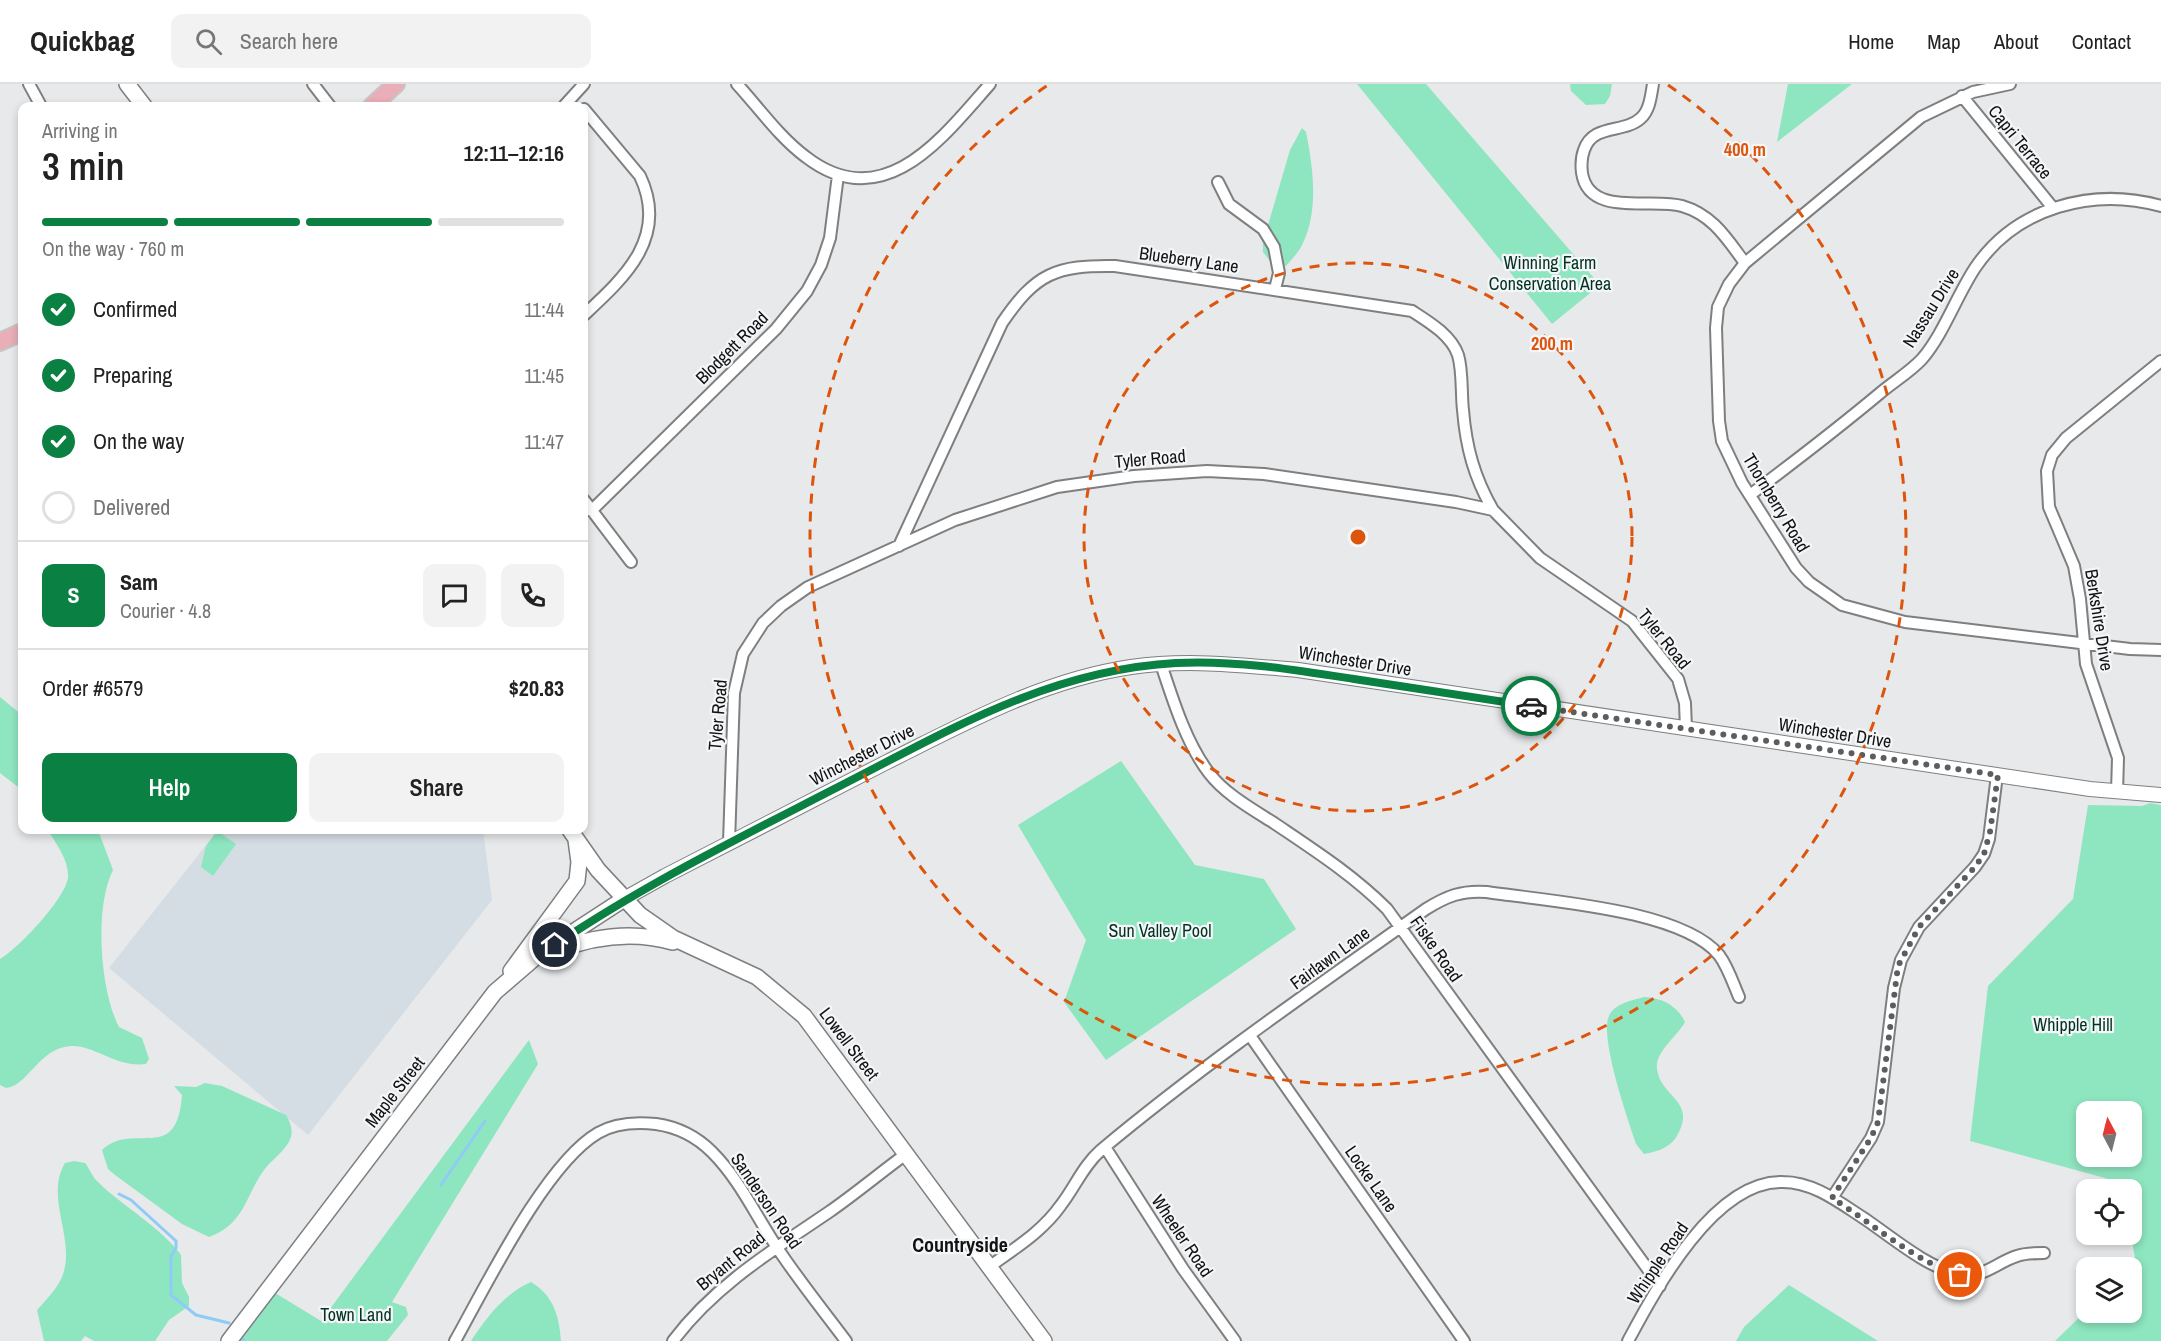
<!DOCTYPE html>
<meta charset="utf-8">
<style>
:root{--surface:#fff;--page:#f2f2f2;--text:#222;--muted:#767676;--line:#e0e0e0;--accent:#0b8043}
body{margin:0;font-family:"Archivo Narrow",sans-serif;background:var(--page);color:var(--text);height:100vh;display:flex;flex-direction:column;font-size:22px;white-space:nowrap}
*{box-sizing:border-box;margin:0}
p{font-size:20px;color:var(--muted)}
.icon{flex:none;width:33px;height:33px;fill:none;stroke:currentColor;stroke-width:2;stroke-linecap:round;stroke-linejoin:round}
.map{position:relative;flex:1;overflow:hidden}
.side{position:absolute;left:18px;top:18px;width:570px;height:732px;display:flex;flex-direction:column;background:var(--surface);border-radius:12px;box-shadow:0 3px 9px #0003}
.side>*{flex:none}
.needle{width:39px;rotate:353deg}
.buttons{position:absolute;left:2076px;top:1017px;display:grid;gap:12px}
.buttons a{display:grid;place-items:center;width:66px;height:66px;border-radius:12px;background:var(--surface);box-shadow:0 3px 9px #0003;font-size:30px}
.pin{position:absolute;display:grid;place-items:center;width:51px;height:51px;color:#fff;margin:-26px;border:3px solid #fff;border-radius:50%;box-shadow:0 2px 6px #0007}
.courier{position:absolute;display:grid;place-items:center;width:60px;height:60px;margin:-30px;border:4px solid #0b8043;border-radius:50%;background:#fff;color:#222;box-shadow:0 2px 8px #0007}
.head em{font-style:normal;font-weight:600}
.head div{display:flex;flex-direction:column-reverse}
.head{display:flex;align-items:center;justify-content:space-between;height:102px;padding:0 24px}
h1{font-size:39px;font-weight:600;line-height:45px}
.bar{display:grid;grid-template-columns:repeat(4,1fr);gap:9px 6px;align-content:center;height:72px;padding:0 24px}
.bar i{height:8px;border-radius:4px;background:var(--line)}
.bar .active{background:var(--accent)}
.bar p{grid-column:span 4}
.line{display:flex;align-items:center;gap:15px;padding:0 24px;border-top:2px solid var(--line)}
.line div{flex:1}
.round{display:grid;place-items:center;flex:none;width:63px;height:63px;border-radius:12px;background:var(--page)}
ol{padding:0 24px;list-style:none}
li{display:flex;align-items:center;gap:18px;height:66px}
li p{margin-inline-start:auto}
li .icon{padding:6px;border-radius:50%;background:var(--accent);color:#fff;stroke-width:4}
li:last-child{color:var(--muted)}
li i{width:33px;height:33px;border:3px solid var(--line);border-radius:50%}
.primary-button{display:flex;gap:12px;margin-top:auto;padding:12px 24px}
.primary-button a{flex:1;height:69px;border-radius:12px;background:var(--accent);color:#fff;font-size:24px;font-weight:600;line-height:69px;text-align:center}
.primary-button a+a{background:var(--page);color:var(--text)}
header{display:flex;align-items:center;gap:36px;box-sizing:border-box;height:84px;padding:0 30px;background:var(--surface);border-bottom:2px solid var(--line)}
header strong{font-size:28px}
nav{display:flex;gap:33px;margin-inline-start:auto;font-size:21px}
.search{width:420px;height:54px;background:var(--page);display:flex;align-items:center;gap:15px;box-sizing:border-box;padding:0 21px;border-radius:12px;color:var(--muted);font-size:22px}
.map>svg:first-child{display:block}
</style>
<header>
<strong>Quickbag</strong>
<div class="search"><svg class="icon" aria-label="search" viewBox="0 0 24 24"><circle cx="10" cy="10" r="6"/><path d="M15 15l6 6"/></svg>Search here</div>
<nav><a>Home</a><a>Map</a><a>About</a><a>Contact</a></nav>
</header>
<div class="map">
<svg width="2161" height="1257" viewBox="0 0 2161 1257">
<rect width="100%" height="100%" fill="#e7e9ea"/>
<path fill="#d5dde4" d="M218,746H483L492,816L308,1051L109,884Z"/>
<path fill="#8ee6c0" fill-rule="evenodd" d="M1357,0H1426L1600,201L1552,240Z
M1570,0H1612L1610,12L1605,20L1586,21L1571,7Z
M1788,0H1852L1777,58Z
M1302,44L1306,48C1313,83 1319,125 1303,159C1300,167 1292,175 1286,182L1272,180L1263,168V158L1290,66Z
M0,613L22,631V706L0,689Z
M1121,677L1195,781L1264,795L1296,845L1106,976L1064,918L1086,856L1018,741Z
M2150,719L2161,721V1257H2055L2086,1227L2132,1228V1184L2136,1180L2131,1151L2132,1106L2124,1105L2123,1099L1970,1057L1988,902L2073,815L2088,721L2142,722ZM2086,1028H2132V1072H2086Z
M48,746H98L113,786C94,823 100,907 119,943L142,954L149,975L146,980C116,984 94,960 70,962C38,965 28,1002 6,1004L0,1001V875C17,866 67,813 68,793C69,776 56,760 48,746Z
M217,747L236,760L213,792L201,783L206,762Z
M1644,913C1662,914 1677,921 1685,938C1677,953 1655,967 1657,985C1661,1014 1696,1016 1678,1050C1672,1063 1657,1068 1644,1070L1636,1060C1628,1036 1599,953 1609,932C1615,919 1631,917 1644,913Z
M529,956L538,980L392,1218L406,1223L408,1231L387,1257H239L272,1207L321,1237Z
M205,999L222,1002L286,1031C290,1038 293,1045 291,1053C287,1066 272,1075 264,1086C245,1112 245,1140 209,1153L182,1140L115,1091L108,1085L102,1066C134,1036 177,1082 182,1011L174,1002L196,1003Z
M74,1077L85,1079C90,1085 92,1093 98,1098C122,1122 161,1143 181,1171L182,1199L189,1213V1222L169,1236L155,1257H94L85,1252L81,1257H44L37,1226C46,1216 57,1205 62,1193C77,1156 44,1114 65,1079Z
M531,1198C554,1212 559,1232 561,1257H471C486,1234 505,1209 531,1198Z
M1789,1201L1878,1257H1736L1744,1243Z"/>
<g fill="none" stroke-linecap="round" stroke-linejoin="round">
<path stroke="#8ecbf7" stroke-width="3" d="M441,1101L485,1037
M119,1110L131,1116L176,1157V1164L171,1172V1211L196,1231L229,1239
M242,1254L244,1257"/>
<defs>
<path id="minor" d="M29,0L41,22
M313,0L330,22
M737,0C759,24 780,54 806,73C884,133 943,53 990,0
M1653,0C1651,11 1650,26 1641,34C1624,50 1593,39 1584,66C1581,74 1581,81 1582,89C1589,134 1652,113 1682,122C1713,131 1727,155 1745,179
M2010,0L1973,8L1921,33L1745,179L1729,200L1718,223L1716,244L1719,337L1722,357L1742,399L1796,484L1809,498L1842,521L1905,538L2130,565L2161,566
M1962,12L2053,124
M564,22L584,0
M584,25L640,92C669,153 625,193 584,231
M1218,98L1229,120L1263,145L1274,163L1279,189L1275,205
M1750,411C1794,378 1837,345 1879,310C1893,298 1910,288 1922,275C1944,249 1956,213 1975,184C2016,123 2093,103 2161,122
M584,416L631,478
M591,427L776,245L807,207L821,181L830,154L838,91
M899,462L1002,239C1036,189 1056,181 1115,182L1412,227C1429,238 1451,251 1458,271C1463,288 1461,309 1463,326C1466,363 1474,393 1493,426
M1161,580C1173,616 1186,659 1209,689C1225,710 1252,725 1274,739C1314,766 1353,791 1387,825L1660,1202
M2117,708L2118,674L2086,580L2080,515L2074,482L2049,423L2047,387L2052,371L2066,354L2161,277
M729,759L734,609L743,570L763,539L781,522L808,503L955,436L1057,403L1134,392L1207,387L1264,390L1456,418L1493,426L1540,474L1632,537L1678,595L1685,619L1686,645
M1251,953L1464,1257
M1105,1063L1183,1185L1235,1257
M1832,1114L1871,1054L1878,1038L1894,904L1901,876L1919,843L1975,783L1984,770L1989,755L1997,691
M989,1183C1015,1164 1042,1148 1061,1121C1075,1103 1083,1082 1101,1066C1204,980 1316,903 1426,825C1447,812 1462,806 1487,808C1545,817 1681,825 1719,871C1728,883 1733,899 1739,913
M455,1257C486,1202 545,1080 598,1049C615,1039 637,1038 656,1040C677,1043 697,1053 712,1068C739,1095 755,1130 776,1162C797,1194 822,1225 846,1257
M673,1257C714,1202 773,1166 829,1128C855,1110 880,1089 906,1070
M1628,1257C1656,1205 1714,1096 1783,1098C1814,1098 1840,1119 1865,1135C1890,1152 1928,1184 1958,1190C1982,1196 1995,1179 2017,1172C2025,1169 2035,1169 2044,1169"/>
<path id="tertiary" d="M624,815L665,792C739,754 813,716 887,678C965,639 1043,596 1131,583C1186,575 1242,581 1298,586L2090,705L2161,711"/>
<path id="secondary" d="M127,0L144,22
M570,746L598,786L640,831L673,854L757,893L804,932L1044,1257
M556,867C594,852 633,847 673,858
M511,887L577,797L579,778L576,756
M229,1257L495,908L538,871L624,815"/>
<path id="primary" d="M372,22L396,0
M0,258L22,248"/>
</defs>
<use href="#minor" stroke="#7e7f81" stroke-width="14"/>
<use href="#tertiary" stroke="#7e7f81" stroke-width="16"/>
<use href="#secondary" stroke="#7e7f81" stroke-width="18"/>
<use href="#primary" stroke="#c6c6c6" stroke-width="20"/>
<use href="#minor" stroke="#fff" stroke-width="10"/>
<use href="#tertiary" stroke="#fff" stroke-width="14"/>
<use href="#secondary" stroke="#fff" stroke-width="15"/>
<use href="#primary" stroke="#e9aeb8" stroke-width="16"/>
</g>
<g fill="none" stroke-linecap="round" stroke-linejoin="round">
<path stroke="#5c5d5e" stroke-width="6" stroke-dasharray="0 10.8" d="M1531,622L1998,691L1990,748L1984,770L1975,783L1919,843L1898,882L1878,1038L1871,1054L1832,1114C1869,1137 1918,1180 1960,1191"/>
<path stroke="#0b8043" stroke-width="8" d="M555,861C644,801 739,754 834,705C946,648 1048,586 1176,579C1236,576 1296,586 1354,595C1413,604 1472,613 1531,622"/>
</g>
<g fill="none" stroke="#dd550c" stroke-width="3" stroke-dasharray="10 8">
<circle cx="1358" cy="453" r="274"/>
<path d="M1668 1A548 548 0 1 1 1048 1"/>
</g>
<g text-anchor="middle" stroke-width="4.5" stroke-linejoin="round" paint-order="stroke">
<g font-size="18" fill="#111212" stroke="#f4f6f8">
<text transform="translate(2020 58) rotate(51)" y="6">Capri Terrace</text>
<text transform="translate(1189 176) rotate(8)" y="6">Blueberry Lane</text>
<text transform="translate(1931 224) rotate(-58)" y="6">Nassau Drive</text>
<text transform="translate(732 264) rotate(-45)" y="6">Blodgett Road</text>
<text transform="translate(1150 375) rotate(-5)" y="6">Tyler Road</text>
<text transform="translate(1776 419) rotate(59)" y="6">Thornberry Road</text>
<text transform="translate(2099 536) rotate(81)" y="6">Berkshire Drive</text>
<text transform="translate(1664 555) rotate(51)" y="6">Tyler Road</text>
<text transform="translate(1355 577) rotate(9)" y="6">Winchester Drive</text>
<text transform="translate(718 631) rotate(-85)" y="6">Tyler Road</text>
<text transform="translate(1835 649) rotate(9)" y="6">Winchester Drive</text>
<text transform="translate(862 671) rotate(-27)" y="6">Winchester Drive</text>
<text transform="translate(1436 865) rotate(55)" y="6">Fiske Road</text>
<text transform="translate(1330 874) rotate(-36)" y="6">Fairlawn Lane</text>
<text transform="translate(849 960) rotate(53)" y="6">Lowell Street</text>
<text transform="translate(395 1008) rotate(-52)" y="6">Maple Street</text>
<text transform="translate(1371 1095) rotate(55)" y="6">Locke Lane</text>
<text transform="translate(766 1117) rotate(56)" y="6">Sanderson Road</text>
<text transform="translate(1182 1152) rotate(56)" y="6">Wheeler Road</text>
<text transform="translate(731 1177) rotate(-39)" y="6">Bryant Road</text>
<text transform="translate(1658 1179) rotate(-56)" y="6">Whipple Road</text>
</g>
<g font-size="18" fill="#033222" stroke="#f4f6f8">
<text x="1550" y="185">Winning Farm<tspan x="1550" dy="21">Conservation Area</tspan></text>
<text x="1160" y="853">Sun Valley Pool</text>
<text x="2073" y="947">Whipple Hill</text>
<text x="356" y="1237">Town Land</text>
</g>
<g font-size="20" font-weight="bold" fill="#111212" stroke="#f4f6f8">
<text x="960" y="1168">Countryside</text>
</g>
</g>
<circle cx="1358" cy="453" r="9" fill="#dd550c" stroke="#f4f6f8" stroke-width="3"/>
<g font-size="18" text-anchor="middle" font-weight="bold" fill="#dd550c" stroke="#f4f6f8" stroke-width="4.5" stroke-linejoin="round" paint-order="stroke">
<text x="1745" y="72">400 m</text>
<text x="1552" y="266">200 m</text>
</g>
</svg>
<div class="buttons">
<a><svg class="needle" viewBox="-14 -14 28 28"><path d="M0-13l5 13h-10z" fill="#e53935"/><path d="M0 13l5-13h-10z" fill="#767676"/></svg></a>
<a><svg class="icon" aria-label="locate" viewBox="0 0 24 24"><circle cx="12" cy="12" r="6"/><path d="M12 2v4M12 18v4M2 12h4M18 12h4"/></svg></a>
<a><svg class="icon" aria-label="layers" viewBox="0 0 24 24"><path d="M12 4l9 5-9 5-9-5zM3 14l9 5 9-5"/></svg></a>
</div>
<div class="pin" style="left:1960px;top:1191px;background:#ea580c"><svg class="icon" aria-label="bag" viewBox="0 0 24 24"><path d="M5 8h14l-1 12H6zM9 8a3 3 0 0 1 6 0"/></svg></div>
<div class="pin" style="left:555px;top:861px;background:#1f2937"><svg class="icon" aria-label="home" viewBox="0 0 24 24"><path d="M3 11l9-7 9 7M6 9v11h12V9"/></svg></div>
<div class="courier" style="left:1531px;top:622px"><svg class="icon" aria-label="car" viewBox="0 0 24 24"><path d="M5 17H2v-5l4-1 3-4h7l3 4 3 1v5h-3M9 17h6M6 11h13"/><circle cx="7" cy="17" r="2"/><circle cx="17" cy="17" r="2"/></svg></div>
<section class="side">
<div class="head"><div><h1>3 min</h1><p>Arriving in</p></div><em>12:11–12:16</em></div>
<div class="bar"><i class="active"></i><i class="active"></i><i class="active"></i><i></i><p>On the way · 760 m</p></div>
<ol>
<li><svg class="icon" aria-label="check" viewBox="0 0 24 24"><path d="M5 12l5 5 9-10"/></svg>Confirmed<p>11:44</p></li>
<li><svg class="icon" aria-label="check" viewBox="0 0 24 24"><path d="M5 12l5 5 9-10"/></svg>Preparing<p>11:45</p></li>
<li><svg class="icon" aria-label="check" viewBox="0 0 24 24"><path d="M5 12l5 5 9-10"/></svg>On the way<p>11:47</p></li>
<li><i></i>Delivered</li>
</ol>
<div class="line" style="height:108px"><b class="round" style="background:var(--accent);color:#fff">S</b><div><b>Sam</b><p>Courier · 4.8</p></div><a class="round"><svg class="icon" aria-label="chat" viewBox="0 0 24 24"><path d="M4 5h16v11H9l-5 4z"/></svg></a><a class="round"><svg class="icon" aria-label="phone" viewBox="0 0 24 24"><path d="M5 4h4l2 5-3 2q2 4 5 5l2-3 5 2v4C11 20 4 13 5 4z"/></svg></a></div>
<div class="line" style="height:78px"><div>Order #6579</div><b>$20.83</b></div>
<div class="primary-button"><a>Help</a><a>Share</a></div>
</section>
</div>
